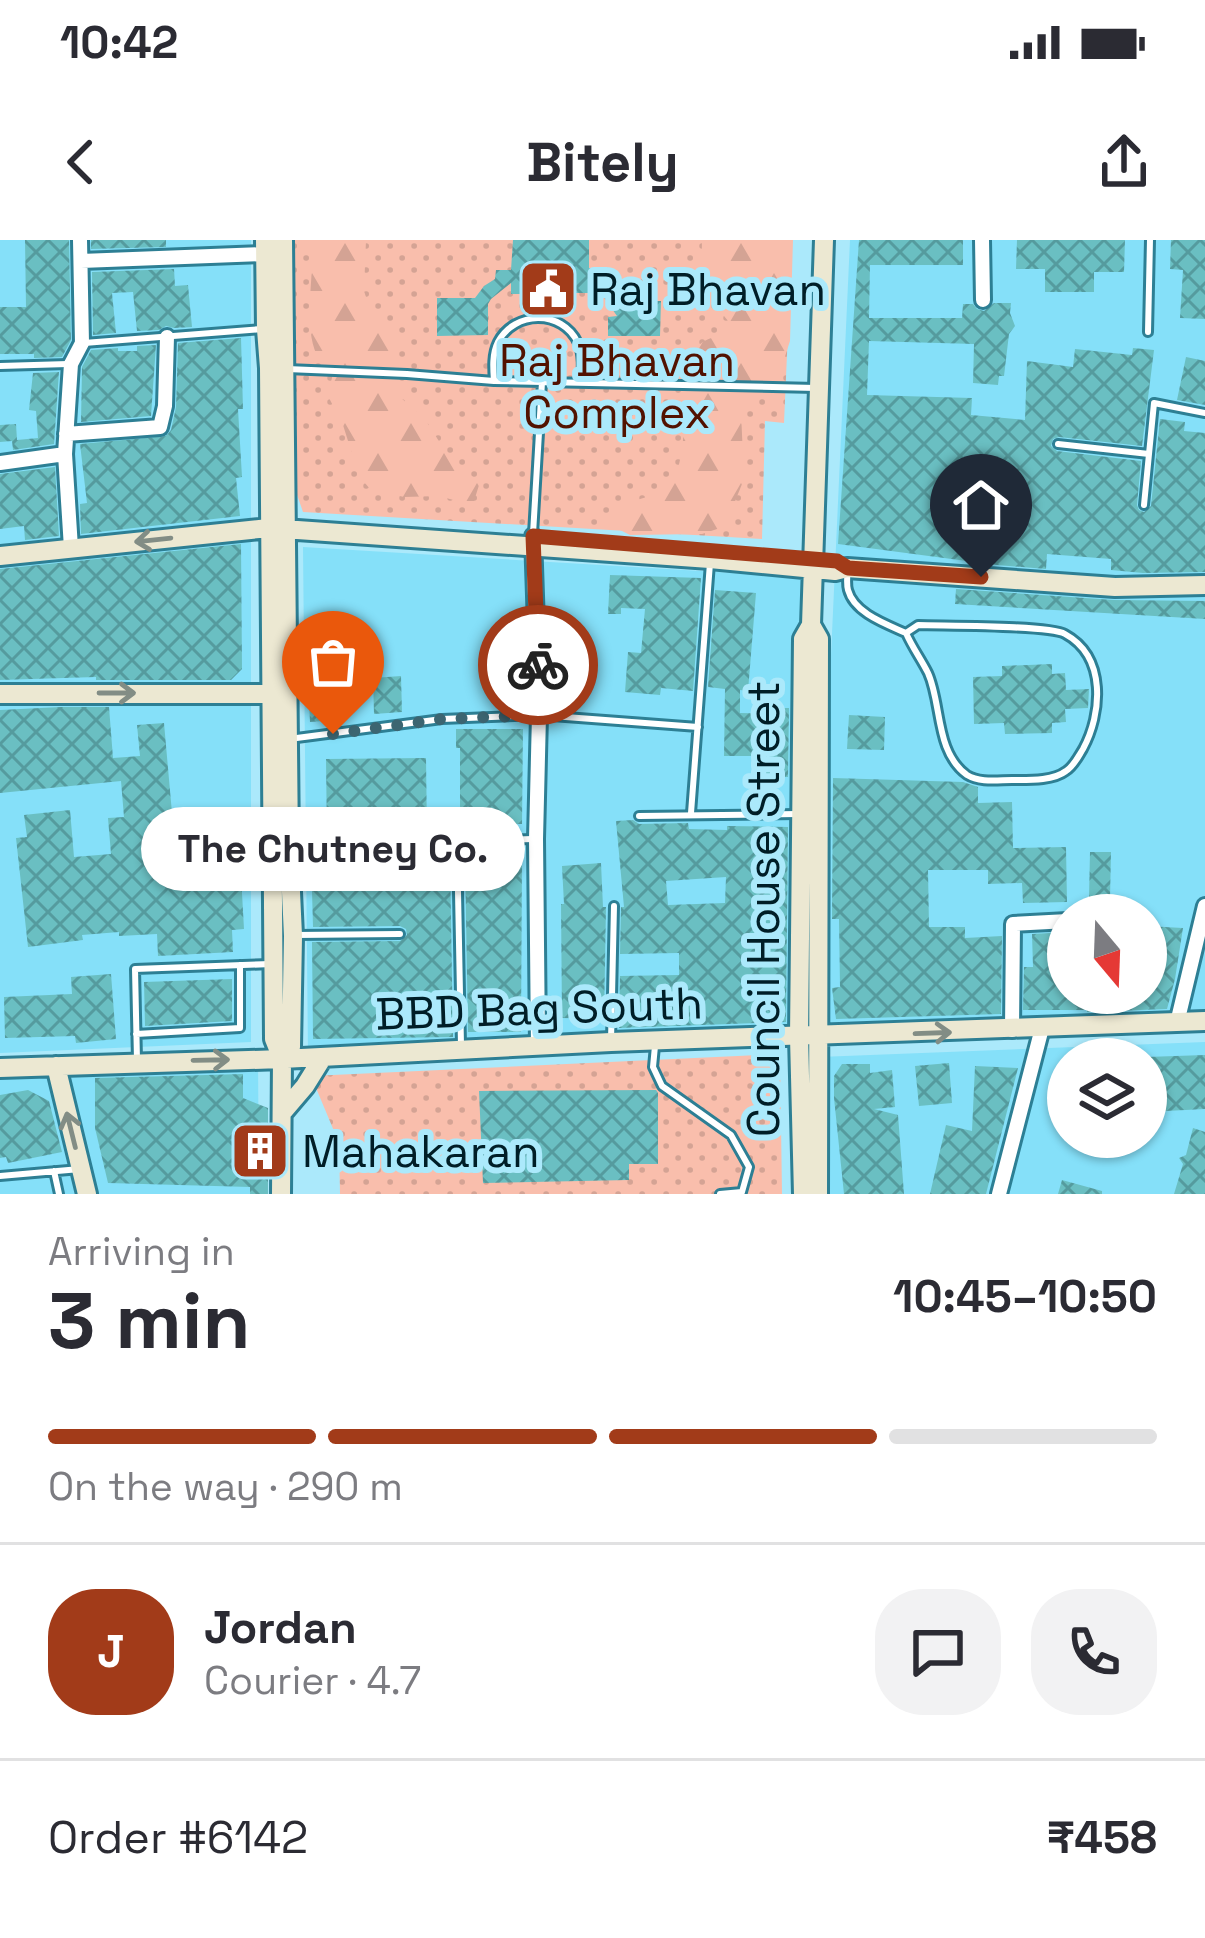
<!DOCTYPE html>
<meta charset="utf-8">
<style>
:root{--surface:#fff;--page:#f2f2f3;--text:#2b2b33;--muted:#7c7c81;--line:#e1e1e2;--accent:#a23b19}
body{margin:0;font-family:"Space Grotesk",sans-serif;background:var(--page);color:var(--text);height:100vh;display:flex;flex-direction:column;font-size:45px;white-space:nowrap}
*{box-sizing:border-box;margin:0}
p{font-size:39px;color:var(--muted)}
.icon{flex:none;width:66px;height:66px;fill:none;stroke:currentColor;stroke-width:2;stroke-linecap:round;stroke-linejoin:round}
.map{position:relative;height:954px;overflow:hidden}
.sheet{display:flex;flex-direction:column;background:var(--surface);flex:1}
.sheet>*{flex:none}
.needle{width:78px;rotate:161deg}
.tools{position:absolute;left:1047px;top:654px;display:grid;gap:24px}
.tools a{display:grid;place-items:center;width:120px;height:120px;border-radius:50%;background:var(--surface);box-shadow:0 3px 9px #0004;font-size:60px}
.pin{position:absolute;display:grid;place-items:center;width:102px;height:102px;color:#fff;margin:-123px -51px;border-radius:50% 50% 50% 0;rotate:-45deg;box-shadow:0 0 12px #0007}
.pin .icon{rotate:45deg}
.courier{position:absolute;display:grid;place-items:center;width:120px;height:120px;margin:-60px;border:9px solid #a23b19;border-radius:50%;background:#fff;color:#222;box-shadow:0 3px 15px #0007}
.bubble{position:absolute;height:84px;border-radius:42px;background:var(--surface);box-shadow:0 3px 9px #0004;font-size:39px;font-weight:700;line-height:84px;text-align:center}
.head em{font-style:normal;font-weight:700}
.head div{display:flex;flex-direction:column-reverse}
.head{display:flex;align-items:center;justify-content:space-between;height:204px;padding:0 48px}
h1{font-size:78px;font-weight:700;line-height:90px}
.bar{display:grid;grid-template-columns:repeat(4,1fr);gap:18px 12px;align-content:center;height:144px;padding:0 48px}
.bar i{height:15px;border-radius:9px;background:var(--line)}
.bar .active{background:var(--accent)}
.bar p{grid-column:span 4}
.line{display:flex;align-items:center;gap:30px;padding:0 48px;border-top:3px solid var(--line)}
.line div{flex:1}
.round{display:grid;place-items:center;flex:none;width:126px;height:126px;border-radius:48px;background:var(--page)}
.status{display:flex;justify-content:space-between;align-items:center;height:84px;padding:0 60px;background:var(--surface);direction:ltr}
.status svg{height:33px;fill:currentColor}
header{display:flex;justify-content:space-between;align-items:center;height:156px;padding:0 48px;background:var(--surface);font-size:54px;font-weight:700}
.map>svg:first-child{display:block}
</style>
<div class="status"><b>10:42</b><svg viewBox="0 0 49 12"><path d="M0 12V9h3v3zM5 12V6h3v6zM10 12V3h3v9zM15 12V0h3v12zM26 1h20v11H26zM47 4h2v5h-2z"/></svg></div>
<header><svg class="icon" aria-label="back" viewBox="0 0 24 24"><path d="M15 5l-7 7 7 7"/></svg>Bitely<svg class="icon" aria-label="share" viewBox="0 0 24 24"><path d="M12 15V3M7 8l5-5 5 5M5 13v7h14v-7"/></svg></header>
<div class="map">
<svg width="1205" height="954" viewBox="0 0 1205 954">
<defs>
<pattern id="green-dots" width="8" height="8" patternUnits="userSpaceOnUse" patternTransform="scale(3)"><rect width="8" height="8" fill="#f9beac"/><path d="M2 2h.1M6 6h.1" fill="none" stroke="#d4a394" stroke-width="1.8" stroke-linecap="round"/></pattern>
<pattern id="forest-firs" width="22" height="20" patternUnits="userSpaceOnUse" patternTransform="scale(3)"><rect width="22" height="20" fill="#f9beac"/><path d="M5 1l3.5 6h-7zM16 11l3.5 6h-7z" fill="#d4a394"/></pattern>
<pattern id="building-cross-hatch" width="8" height="8" patternUnits="userSpaceOnUse" patternTransform="scale(3)"><rect width="8" height="8" fill="#6abfc2"/><path d="M0 0l8 8M0 8l8-8" fill="none" stroke="#559b9e"/></pattern>
</defs>
<rect width="100%" height="100%" fill="#abe9fb"/>
<path fill="#85e0f9" fill-rule="evenodd" d="M0,0H251V802L0,813Z
M850,0H1205V770L814,787ZM1068,675H1146V753H1068Z
M303,307L816,338L807,789L308,816Z
M1205,802V954H821L819,817ZM1068,819H1146V897H1068Z
M258,821L259,954H0V835Z"/>
<path fill="url(#green-dots)" d="M293,0H792L784,183L765,181L762,299L303,272L293,243Z
M780,814L782,954H340L339,903L311,836Z"/>
<path fill="url(#forest-firs)" d="M312,0H366L364,51L370,69L391,93L398,107L396,141L400,157L425,179L452,222L480,242L474,261H457L439,256L404,257L370,249L359,236L343,185L328,156L335,124L319,120C301,86 315,38 312,0Z
M702,0H793L790,101L779,135L752,157L741,172L744,239L730,274L720,288L702,294L630,295L614,287L612,269C631,260 659,257 672,241C687,223 685,152 686,127C694,109 699,100 719,96L729,82C705,54 701,35 702,0Z"/>
<path fill="url(#building-cross-hatch)" fill-rule="evenodd" d="M25,0H69L71,100L62,117L34,118V114H0V67H26Z
M91,0H166V7L91,9Z
M513,0H589V28H604V39L614,48L621,61H661L660,96H608V77L617,76L603,56L596,53H570V66L528,67V54H511V43L491,59L488,64V95L437,96V58H475L484,46L495,39L496,30H511Z
M859,0H963V25H870L869,78H962L963,64H973L977,69L984,71L994,63H1011L1010,73L1015,86L1009,94L1004,136H999L998,145L973,143L974,104L869,101L867,155L972,158L971,175L1025,180L1027,121L1073,127L1075,109L1132,115L1133,108L1154,110L1142,206L1059,197L1053,199L1051,206L1057,211L1141,221L1137,265L1139,270L1144,272L1151,266L1160,179L1185,182L1184,191L1205,193V332L1143,333L1111,330V319L1047,314L1046,329L997,325L838,304Z
M1017,0H1125L1124,32H1094V52H1045V29H1016Z
M1171,0H1205V79L1180,78L1183,30L1170,29Z
M174,29L175,46L188,45L192,87L174,88L166,86L159,90L137,91L133,52L112,53L116,93L93,95L92,32Z
M241,98L243,169H238L242,237L236,238L240,276L81,294L80,264L87,263L80,204L166,196L171,190L176,167L178,103Z
M156,105L151,176L81,182L82,127L91,110L118,108V111H137V106Z
M1186,117L1205,121V165L1177,160Z
M59,132L54,204L13,210L12,201L0,202V185L16,184L17,200L38,198L36,171L29,170L33,133Z
M55,227L59,296L25,300L24,286L0,289V234Z
M241,304L242,429L231,440H96V437L0,440V329Z
M610,335L701,338L693,451L661,448L660,455L625,452L628,412L641,413L645,369L621,368V374H608Z
M956,349L1114,360L1205,361V379L955,364Z
M715,350L756,353L748,451L740,450V473L783,474V468H789L788,537H762V516H724L725,449L708,447Z
M1052,424V434L1065,433L1066,450L1089,449L1088,468L1065,469L1066,482L1052,483V493L1005,494L1004,483L974,484L973,437L1002,436V426Z
M401,436L402,472L374,474L373,438Z
M334,441L337,480L310,482L308,443Z
M61,467H109L113,518L140,516L137,485L164,483L172,573H175L181,638L241,635L244,689L232,690L233,712L158,716L157,694L119,696V692L82,695L83,700L28,707L16,598L27,597L24,575L70,570L74,617L111,614L108,578L124,577L121,541L0,553V470Z
M849,475L885,477L884,510L847,509Z
M456,489H523L522,584H460V508H456Z
M426,518L427,593L347,594L348,599L327,600L326,519Z
M833,538L963,542L978,547V563L1012,562L1013,608L1066,607L1067,662L1023,663L1022,643L988,644V630H928L929,687H965V698L1002,696L1001,774L836,779L832,748L840,747L839,679H832Z
M633,580L639,584L688,583L689,589L727,590V586L788,587L786,782L619,788L620,736L679,735V713L620,714L621,667H624L616,581ZM726,637L725,663L668,665L666,641Z
M1090,612H1111L1110,659L1089,658Z
M348,614V619L408,617V621L450,620L453,797L313,799L312,702L400,701L407,695L406,689L400,686L313,687L311,615Z
M465,618H522L521,792H468Z
M601,623L603,667H606L604,779L562,778L561,664H564L562,626Z
M1146,686L1183,688L1175,739L1167,769L1087,772V770H1023L1024,727H1033L1032,694L1068,692V753H1146Z
M111,734L116,799L76,803L75,796L5,798L4,757L72,754L71,737Z
M232,739V781L145,786L144,742Z
M1205,815V869L1146,872V817Z
M949,823L952,863L919,866L915,826Z
M842,824H870V833L892,830L895,867L874,869L898,875L904,954H844L834,858V836Z
M975,826L1018,828L986,954H930L946,885L972,891Z
M243,834V858L268,868V954H250V947L108,943L95,888V838Z
M28,850L49,861L62,912L8,923L6,917L0,918V855Z
M656,850L658,853V924H629V940L483,943L479,851Z
M1193,888L1205,892V954H1174L1183,924L1179,918L1186,915Z
M1062,940L1102,951V954H1058Z"/>
<g fill="none" stroke-linecap="round" stroke-linejoin="round">
<defs>
<path id="lane" d="M1148,92L1150,0
M84,103L262,89
M0,126L68,124
M287,129L407,134L494,141
M581,142C582,129 583,115 578,103C562,69 514,71 498,102C492,114 493,128 494,141L816,148
M1058,204L1149,214
M1144,265L1154,163L1205,173
M533,294L542,142
M847,329C848,336 846,343 848,350C854,373 886,384 906,393L918,385C944,386 1049,385 1065,394C1107,417 1102,474 1083,509C1078,517 1074,526 1066,531C1053,541 1029,540 1012,540C998,540 980,543 967,535C935,512 942,464 928,433C921,419 912,407 906,393
M289,499L442,479L539,475L698,487
M691,573L710,323
M639,576L798,574
M295,608L393,605
M295,695L400,694
M136,794L240,788V725
M611,801L614,666
M461,805L457,601L533,599
M655,806L653,827L662,846L731,895L749,927L742,952L720,954
M137,820L135,729L271,724
M54,931L59,954
M0,936L80,929"/>
<path id="street" d="M982,0L983,60
M81,21L265,14
M66,194L160,187L165,166L167,97
M0,223L65,214
M533,296L539,475L536,599L538,807
M71,308L65,214L71,124L82,103L80,0
M1177,783L1205,666
M1012,790L1013,684L1068,681
M999,954L1042,788"/>
<path id="secondary" d="M265,0L266,89L269,128L274,799L282,819L281,954
M0,316L269,288L710,319L835,331L847,328L1115,347L1205,345
M811,385L819,399L818,954
M0,454H272
M282,819L291,807L293,696L289,608L283,0
M56,826L87,954
M0,828L282,819L611,802L1205,781
M282,873L305,846L323,817
M803,954L799,797L803,399L811,385L824,0"/>
</defs>
<use href="#lane" stroke="#2d7f94" stroke-width="12"/>
<use href="#street" stroke="#2d7f94" stroke-width="20"/>
<use href="#secondary" stroke="#2d7f94" stroke-width="24"/>
<use href="#lane" stroke="#fff" stroke-width="6"/>
<use href="#street" stroke="#fff" stroke-width="14"/>
<use href="#secondary" stroke="#ece8d2" stroke-width="18"/>
</g>
<defs><path id="oneway-shaft" d="M-6 0H5M1.5-3L5.5 0L1.5 3" fill="none" stroke-width="1.6" stroke-linecap="round" stroke-linejoin="round" transform="scale(3)"/></defs>
<g stroke="#828d85">
<use href="#oneway-shaft" transform="translate(153 300) rotate(174)"/>
<use href="#oneway-shaft" transform="translate(117 453)"/>
<use href="#oneway-shaft" transform="translate(933 793) rotate(-2)"/>
<use href="#oneway-shaft" transform="translate(211 820) rotate(-1)"/>
<use href="#oneway-shaft" transform="translate(71 890) rotate(-104)"/>
</g>
<g fill="none" stroke-linecap="round" stroke-linejoin="round">
<path stroke="#3c6571" stroke-width="12" stroke-dasharray="0 21.6" d="M333,494L442,479L539,475L538,425"/>
<path stroke="#a23b19" stroke-width="15" d="M538,425L533,296L837,321L848,328L981,337"/>
</g>
<defs>
<symbol id="civic-square" viewBox="-11 -11 22 22"><rect x="-9" y="-9" width="18" height="18" rx="4" fill="#a23b19" stroke="#abe9fb"/><path d="M-.6-6.5H3V-4.5H.6V-3L4-1V1h2V6H-6V1h2V-1L-.6-3ZM-1.2 2.5V6h2.4V2.5Z" fill="#fff"/></symbol>
<symbol id="building-square" viewBox="-11 -11 22 22"><rect x="-9" y="-9" width="18" height="18" rx="4" fill="#a23b19" stroke="#abe9fb"/><path d="M-4-6H4V6H1V3H-1V6H-4ZM-2.5-4.3h1.7v1.8h-1.7ZM.8-4.3h1.7v1.8H.8ZM-2.5-1h1.7V.8h-1.7ZM.8-1h1.7V.8H.8Z" fill="#fff"/></symbol>
</defs>
<g fill-rule="evenodd">
<use href="#civic-square" x="515" y="16" width="66" height="66"/>
<use href="#building-square" x="227" y="878" width="66" height="66"/>
</g>
<g text-anchor="middle" stroke-width="12" stroke-linejoin="round" paint-order="stroke">
<g font-size="45" fill="#001e27" stroke="#abe9fb" text-anchor="start">
<text x="590" y="65">Raj Bhavan</text>
<text x="302" y="927">Mahakaran</text>
</g>
<g font-size="45" fill="#521200" stroke="#abe9fb">
<text x="617" y="136">Raj Bhavan<tspan x="617" dy="52">Complex</tspan></text>
</g>
<g font-size="45" fill="#001e27" stroke="#abe9fb">
<text transform="translate(763 669) rotate(-90)" y="16">Council House Street</text>
<text transform="translate(539 768) rotate(-2)" y="16">BBD Bag South</text>
</g>
</g>
</svg>
<div class="tools">
<a><svg class="needle" viewBox="-14 -14 28 28"><path d="M0-13l5 13h-10z" fill="#e53935"/><path d="M0 13l5-13h-10z" fill="#7c7c81"/></svg></a>
<a><svg class="icon" aria-label="layers" viewBox="0 0 24 24"><path d="M12 4l9 5-9 5-9-5zM3 14l9 5 9-5"/></svg></a>
</div>
<div class="pin" style="left:333px;top:494px;background:#ea580c"><svg class="icon" aria-label="bag" viewBox="0 0 24 24"><path d="M5 8h14l-1 12H6zM9 8a3 3 0 0 1 6 0"/></svg></div>
<div class="pin" style="left:981px;top:337px;background:#1f2937"><svg class="icon" aria-label="home" viewBox="0 0 24 24"><path d="M3 11l9-7 9 7M6 9v11h12V9"/></svg></div>
<div class="courier" style="left:538px;top:425px"><svg class="icon" aria-label="bike" viewBox="0 0 24 24"><circle cx="6" cy="16" r="4"/><circle cx="18" cy="16" r="4"/><path d="M6 16l4-8h5l3 8M10 8l3 8H6M13 5h3"/></svg></div>
<div class="bubble" style="left:141px;top:567px;width:384px">The Chutney Co.</div>
</div>
<section class="sheet">
<div class="head"><div><h1>3 min</h1><p>Arriving in</p></div><em>10:45–10:50</em></div>
<div class="bar"><i class="active"></i><i class="active"></i><i class="active"></i><i></i><p>On the way · 290 m</p></div>
<div class="line" style="height:216px"><b class="round" style="background:var(--accent);color:#fff">J</b><div><b>Jordan</b><p>Courier · 4.7</p></div><a class="round"><svg class="icon" aria-label="chat" viewBox="0 0 24 24"><path d="M4 5h16v11H9l-5 4z"/></svg></a><a class="round"><svg class="icon" aria-label="phone" viewBox="0 0 24 24"><path d="M5 4h4l2 5-3 2q2 4 5 5l2-3 5 2v4C11 20 4 13 5 4z"/></svg></a></div>
<div class="line" style="height:156px"><div>Order #6142</div><b>₹458</b></div>
</section>
